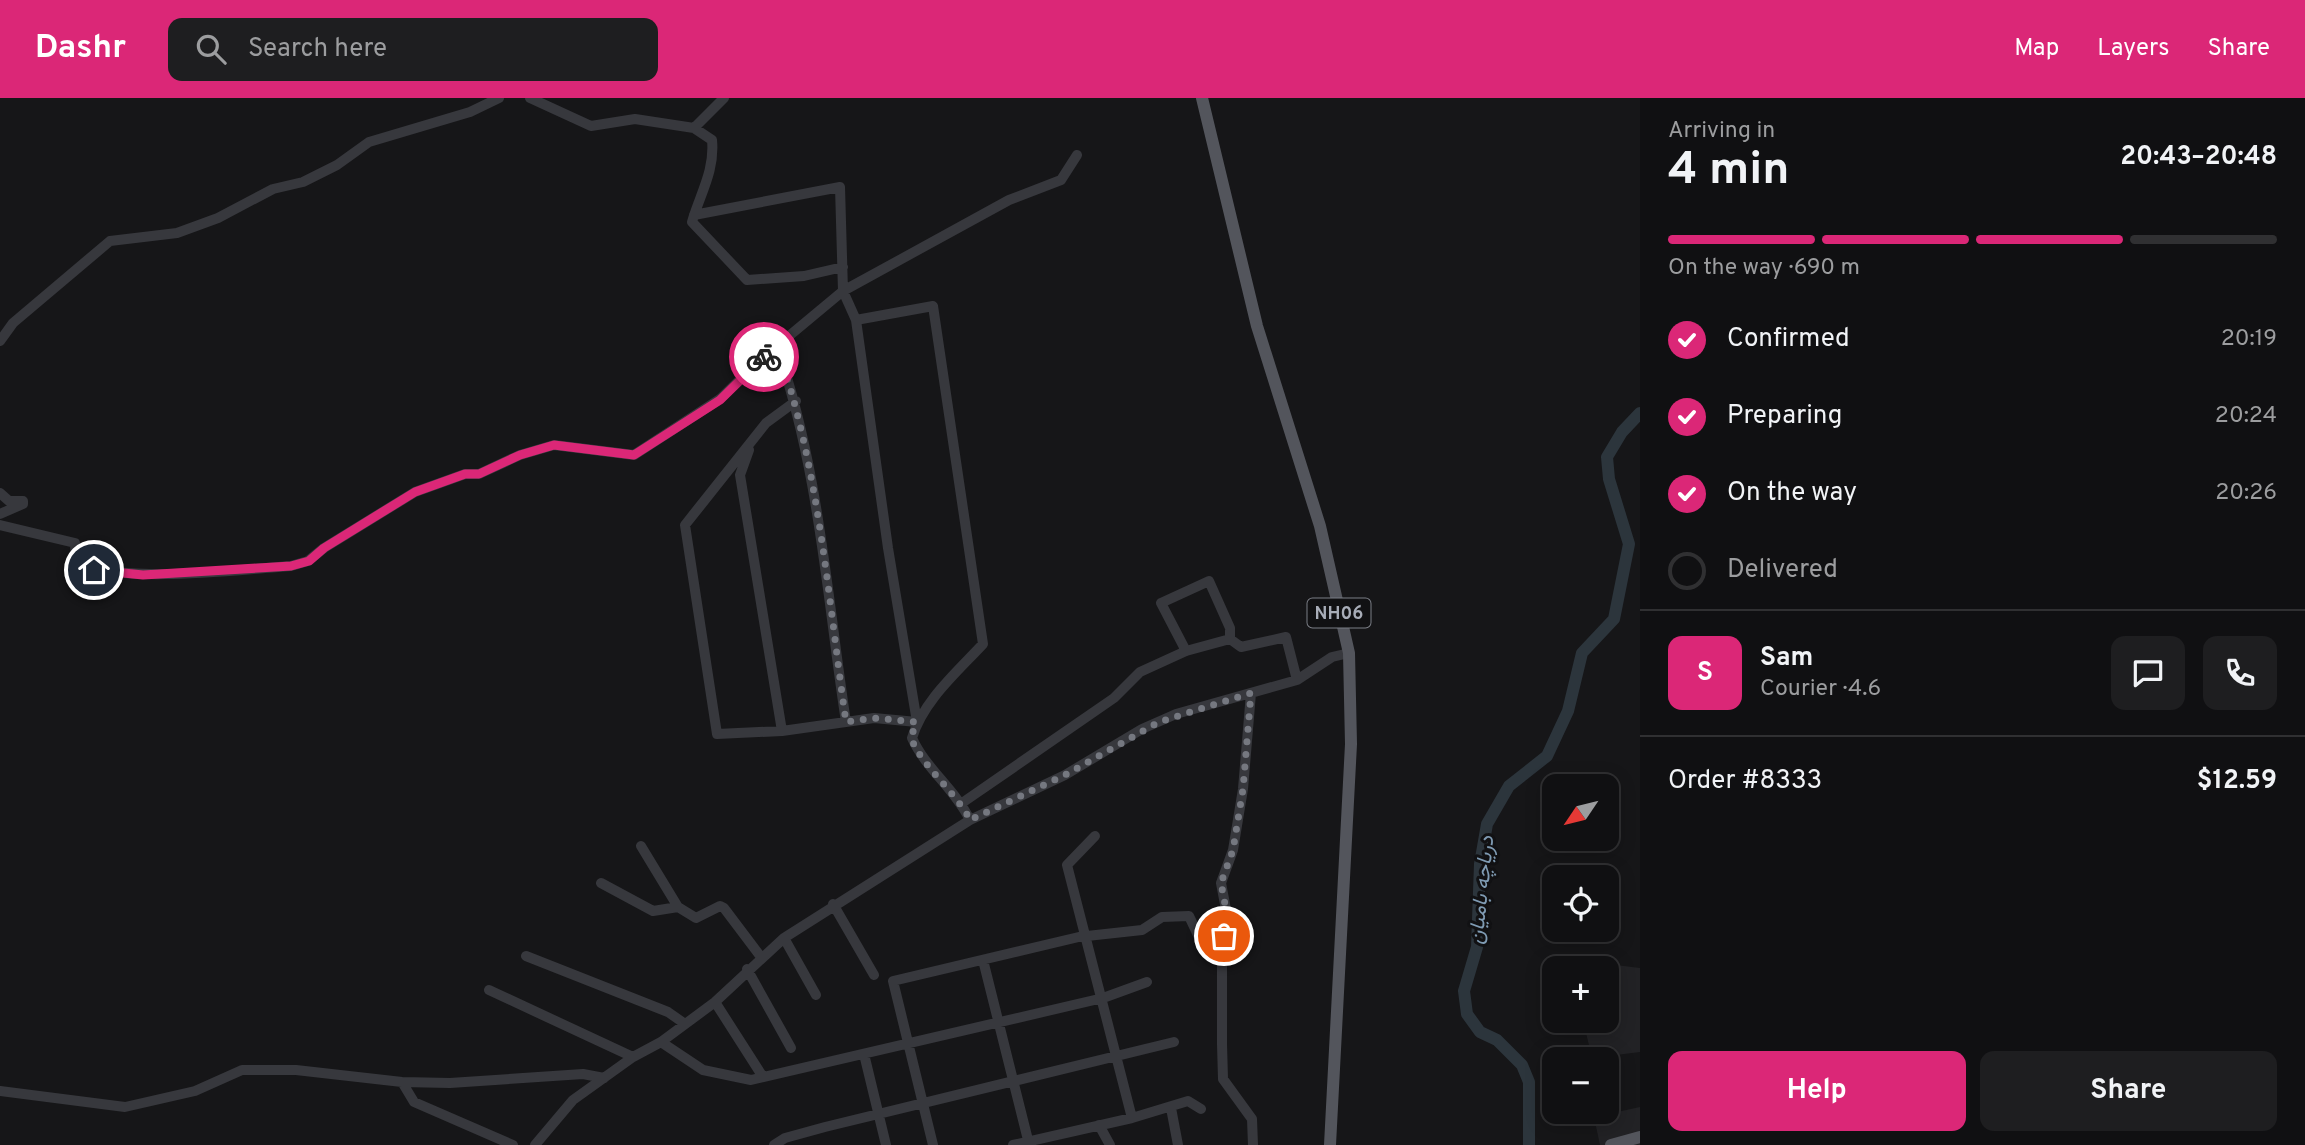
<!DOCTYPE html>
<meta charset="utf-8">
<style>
:root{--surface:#101012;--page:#1e1e20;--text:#f1f3f6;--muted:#9c9d9f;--line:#303032;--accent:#db2777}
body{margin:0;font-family:Overpass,Vazirmatn,sans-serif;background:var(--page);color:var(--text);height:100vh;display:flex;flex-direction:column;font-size:26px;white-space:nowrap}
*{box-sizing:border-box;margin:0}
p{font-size:23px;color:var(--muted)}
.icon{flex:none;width:38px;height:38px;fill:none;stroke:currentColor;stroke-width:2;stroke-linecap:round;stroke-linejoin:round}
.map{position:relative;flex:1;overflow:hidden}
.details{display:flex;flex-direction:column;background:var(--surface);width:665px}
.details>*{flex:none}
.needle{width:46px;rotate:235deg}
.fabs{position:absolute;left:1542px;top:676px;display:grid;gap:14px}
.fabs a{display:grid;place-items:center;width:77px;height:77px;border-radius:14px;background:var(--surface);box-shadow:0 4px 18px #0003,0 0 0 2px var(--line);font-size:35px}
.pin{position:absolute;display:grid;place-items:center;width:60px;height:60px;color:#fff;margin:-30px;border:4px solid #fff;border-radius:50%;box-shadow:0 2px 7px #0007}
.courier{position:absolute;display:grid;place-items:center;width:70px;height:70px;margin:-35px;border:5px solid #db2777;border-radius:50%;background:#fff;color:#222;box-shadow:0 2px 9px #0007}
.headline em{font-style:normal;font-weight:700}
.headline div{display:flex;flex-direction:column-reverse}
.headline{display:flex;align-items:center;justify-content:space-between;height:119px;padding:0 28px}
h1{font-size:46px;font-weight:700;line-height:52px}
.bar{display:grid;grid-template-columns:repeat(4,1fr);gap:10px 7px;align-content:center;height:84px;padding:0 28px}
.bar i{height:9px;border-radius:5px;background:var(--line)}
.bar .active{background:var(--accent)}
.bar p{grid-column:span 4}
.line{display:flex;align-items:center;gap:18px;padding:0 28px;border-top:2px solid var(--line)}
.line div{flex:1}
.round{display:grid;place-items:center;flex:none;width:74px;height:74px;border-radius:14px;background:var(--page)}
ol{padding:0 28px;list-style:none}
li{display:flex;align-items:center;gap:21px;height:77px}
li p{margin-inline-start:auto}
li .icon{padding:7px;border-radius:50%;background:var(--accent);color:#fff;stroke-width:4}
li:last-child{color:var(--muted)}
li i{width:38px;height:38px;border:4px solid var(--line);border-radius:50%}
.cta{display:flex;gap:14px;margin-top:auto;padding:14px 28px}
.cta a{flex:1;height:80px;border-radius:14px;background:var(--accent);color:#fff;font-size:28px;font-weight:700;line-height:80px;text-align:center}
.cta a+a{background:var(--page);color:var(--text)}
header{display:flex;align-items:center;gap:42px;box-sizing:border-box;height:98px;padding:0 35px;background:var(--accent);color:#fff}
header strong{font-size:33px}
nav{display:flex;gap:38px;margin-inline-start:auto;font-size:24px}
.search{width:490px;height:63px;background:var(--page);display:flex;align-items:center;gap:18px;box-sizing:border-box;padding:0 24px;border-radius:14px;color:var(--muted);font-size:26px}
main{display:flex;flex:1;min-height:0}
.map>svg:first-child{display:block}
</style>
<header>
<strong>Dashr</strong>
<div class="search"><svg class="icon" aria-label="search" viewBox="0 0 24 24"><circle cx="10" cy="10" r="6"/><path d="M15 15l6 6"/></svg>Search here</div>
<nav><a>Map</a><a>Layers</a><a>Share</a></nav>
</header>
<main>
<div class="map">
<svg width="1640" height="1047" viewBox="0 0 1640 1047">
<rect width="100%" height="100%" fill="#161618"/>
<path fill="#222225" d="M1568,861L1640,870V954L1592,960L1583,922H1606V870H1570Z
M1640,1009V1047H1600L1594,1019Z"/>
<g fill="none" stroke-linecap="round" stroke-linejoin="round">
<path stroke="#2c353c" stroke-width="12" d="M1529,1047V984L1522,967L1497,942L1480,934L1467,916L1464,893L1477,849L1480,766L1487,726L1509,688L1547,658L1568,613L1582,555L1614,521L1629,446L1609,381L1607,359L1622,334L1640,315"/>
<path stroke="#37383d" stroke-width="10" d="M530,0L591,28L635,21L694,30
M724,0L694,30L712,42C715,73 700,96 692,124L747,182L804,178L843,169
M694,117L840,89L843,193L856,222L888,450L917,624L874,620L782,633L717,636L685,427L766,325L796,303
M856,222L933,208L983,546C957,574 923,603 912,640C926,671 955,691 970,722
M0,243L13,225L110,143L177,135L218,120L273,91L303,84L337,67L369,44L470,14L499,0
M777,249C819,369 827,499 846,624
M749,352L740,377L782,633
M0,395L9,403H23V406L0,416
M0,427L75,445L76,469C147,483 219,473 291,468L308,463L324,450L415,394L465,376H479L520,357L554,347L634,357L720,301L759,263L843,193L1009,102L1061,82L1077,57
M1186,553L1161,505L1209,483L1230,530V541
M1251,595L1243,691L1233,752L1221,785L1227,817L1222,859V946L1223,981L1252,1021L1253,1047
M962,705L1114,600L1140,574L1186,553L1230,541L1241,549L1286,539L1297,582
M1095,738L1067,767L1132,1020
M641,748L678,809L696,820L720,808L724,810L761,859
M601,785L653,813L678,809
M833,806L874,877
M1087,838L1142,832L1162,819L1189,818L1206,854L1222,859
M784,840L816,897
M526,858L668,914L685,926
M983,862L1029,1046
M747,871L791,950
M489,892L633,959
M715,904L763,979
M661,944L703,972L751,982L1103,900L1147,884
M864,956L886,1047
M402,984L414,1004L513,1047
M0,993L125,1009L195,993L242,972H296L402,984L450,985L583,976L604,980
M1171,1010L1178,1047
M1099,1027L1110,1047
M535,1047L573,1002L633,959L661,944L715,904L784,840L970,722L1065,677L1142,631L1176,616L1297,582L1332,559L1349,555
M774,1047L785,1040L825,1029L1174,944
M933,1047L893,883L1083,838
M1013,1047L1132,1020L1188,1003L1201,1011"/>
<path stroke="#53555c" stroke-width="12" d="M1202,0L1257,228L1320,428L1349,555L1351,646L1330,1047
M1611,1047L1640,1039"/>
</g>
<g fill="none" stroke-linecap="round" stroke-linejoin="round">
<path stroke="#757880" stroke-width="7" stroke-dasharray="0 12.6" d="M764,259L777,249C819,367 828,500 846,624L874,620L916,624C915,628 912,635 912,640C914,659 959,698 970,722L1065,677L1159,624L1251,595L1243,691L1233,752L1221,785L1227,817L1224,838"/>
<path stroke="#db2777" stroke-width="9" d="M94,472L143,477L291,468L309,463L324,450L415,394L465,376H479L520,357L554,347L634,357L720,302L764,259"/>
</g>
<g text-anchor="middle" stroke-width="6" stroke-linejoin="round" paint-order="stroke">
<rect fill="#111113" stroke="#7b7e86" stroke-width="2" x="1307.5" y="500.5" width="63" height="29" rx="5"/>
<g font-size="18" font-weight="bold" fill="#a8adb8">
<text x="1339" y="521">NH06</text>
</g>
<g font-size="21" font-style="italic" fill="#7f9bb3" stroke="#111113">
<text transform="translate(1481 792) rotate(-84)" y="7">دریاچه بامیان</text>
</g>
</g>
</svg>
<div class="fabs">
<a><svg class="needle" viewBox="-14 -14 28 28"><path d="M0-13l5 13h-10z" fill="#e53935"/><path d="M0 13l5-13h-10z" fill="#9c9d9f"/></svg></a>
<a><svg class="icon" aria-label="locate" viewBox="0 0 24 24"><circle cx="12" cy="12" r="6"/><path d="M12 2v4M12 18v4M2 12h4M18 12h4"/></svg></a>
<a>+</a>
<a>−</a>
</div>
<div class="pin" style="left:1224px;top:838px;background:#ea580c"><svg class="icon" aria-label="bag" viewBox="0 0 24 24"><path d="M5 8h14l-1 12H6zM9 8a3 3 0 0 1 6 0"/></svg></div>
<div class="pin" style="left:94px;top:472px;background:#1f2937"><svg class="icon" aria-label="home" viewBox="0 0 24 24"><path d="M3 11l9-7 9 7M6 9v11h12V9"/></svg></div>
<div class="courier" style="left:764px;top:259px"><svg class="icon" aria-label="bike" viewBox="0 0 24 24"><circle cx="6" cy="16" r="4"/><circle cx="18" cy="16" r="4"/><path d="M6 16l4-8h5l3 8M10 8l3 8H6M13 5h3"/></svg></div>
</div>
<section class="details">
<div class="headline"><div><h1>4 min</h1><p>Arriving in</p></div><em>20:43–20:48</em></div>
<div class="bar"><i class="active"></i><i class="active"></i><i class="active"></i><i></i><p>On the way · 690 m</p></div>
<ol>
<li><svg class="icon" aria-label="check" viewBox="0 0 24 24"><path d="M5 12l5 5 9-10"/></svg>Confirmed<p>20:19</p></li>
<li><svg class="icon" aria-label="check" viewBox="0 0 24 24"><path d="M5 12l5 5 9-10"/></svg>Preparing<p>20:24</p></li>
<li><svg class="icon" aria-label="check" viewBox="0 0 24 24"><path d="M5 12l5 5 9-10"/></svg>On the way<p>20:26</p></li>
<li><i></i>Delivered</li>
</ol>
<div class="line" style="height:126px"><b class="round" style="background:var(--accent);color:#fff">S</b><div><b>Sam</b><p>Courier · 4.6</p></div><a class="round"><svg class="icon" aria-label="chat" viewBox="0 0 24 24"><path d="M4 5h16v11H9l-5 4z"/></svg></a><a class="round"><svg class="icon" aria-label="phone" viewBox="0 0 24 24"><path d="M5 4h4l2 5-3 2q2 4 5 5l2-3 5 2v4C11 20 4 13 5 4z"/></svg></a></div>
<div class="line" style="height:91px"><div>Order #8333</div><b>$12.59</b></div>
<div class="cta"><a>Help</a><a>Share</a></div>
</section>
</main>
